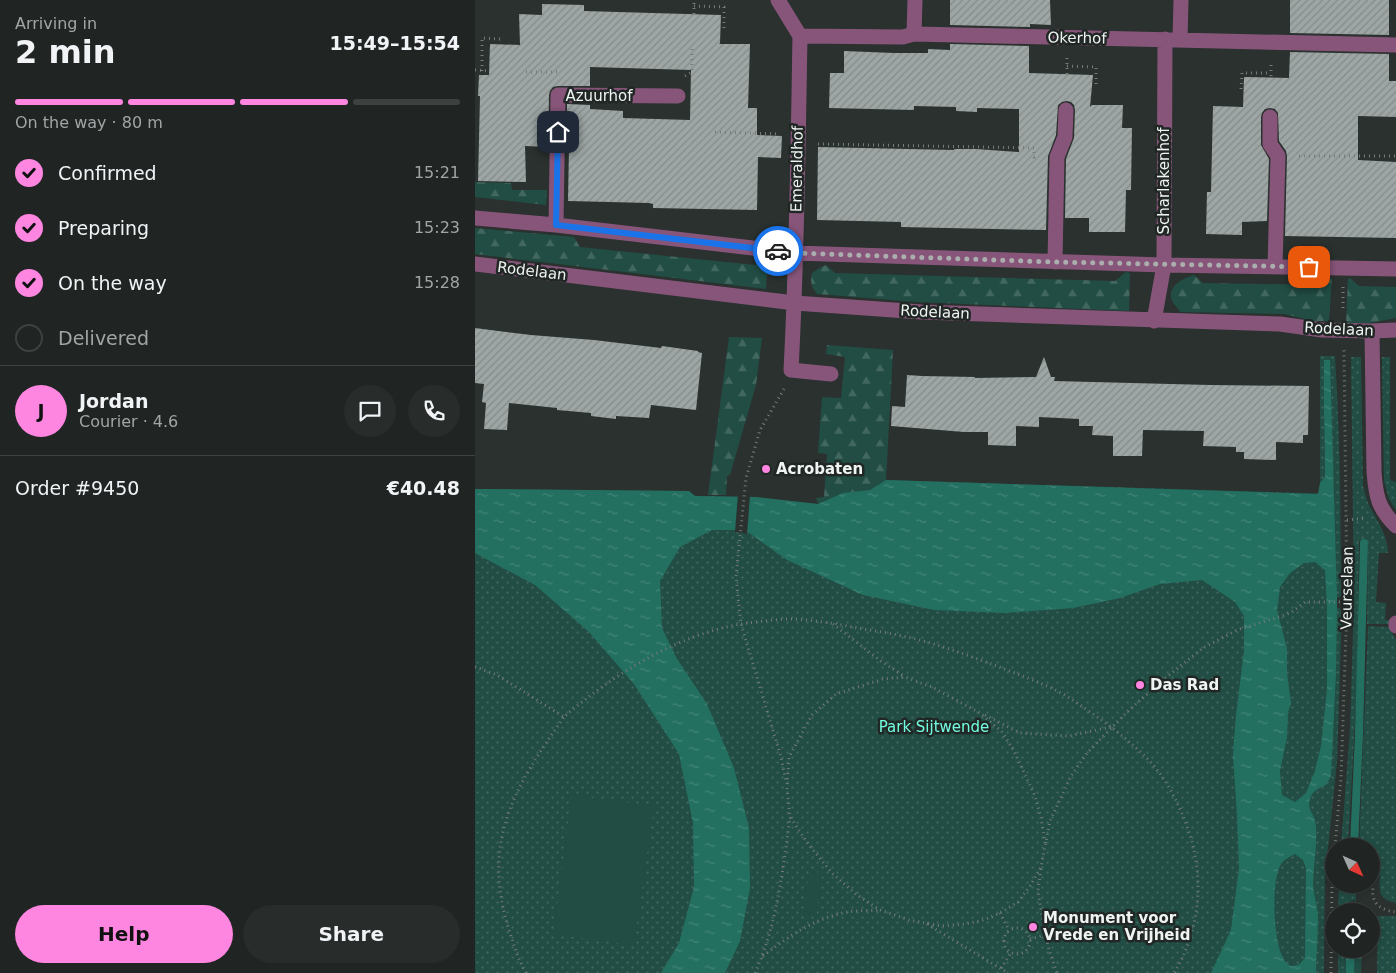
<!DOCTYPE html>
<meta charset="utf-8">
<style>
:root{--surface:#202523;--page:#282d2b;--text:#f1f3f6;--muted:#a2a5a6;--line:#3d4241;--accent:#fe86e1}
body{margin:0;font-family:"DejaVu Sans",sans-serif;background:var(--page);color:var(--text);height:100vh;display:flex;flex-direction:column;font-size:19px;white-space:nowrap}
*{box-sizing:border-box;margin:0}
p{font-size:16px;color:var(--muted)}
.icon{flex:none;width:28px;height:28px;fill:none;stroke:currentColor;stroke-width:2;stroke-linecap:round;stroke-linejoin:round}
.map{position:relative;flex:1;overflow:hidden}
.side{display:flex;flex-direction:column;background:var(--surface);width:475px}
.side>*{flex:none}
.needle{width:32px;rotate:135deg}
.controls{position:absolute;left:850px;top:838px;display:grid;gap:10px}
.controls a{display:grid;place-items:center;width:55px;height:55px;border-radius:50%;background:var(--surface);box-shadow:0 2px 8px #0003,0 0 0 1px var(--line);font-size:25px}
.pin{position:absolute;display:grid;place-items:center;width:42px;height:42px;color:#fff;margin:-21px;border-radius:10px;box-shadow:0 2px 8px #0006}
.courier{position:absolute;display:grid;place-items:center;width:50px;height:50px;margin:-25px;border:4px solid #1a73e8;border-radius:50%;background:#fff;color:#222;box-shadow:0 1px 6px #0007}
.head em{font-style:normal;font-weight:600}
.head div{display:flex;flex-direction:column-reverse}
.head{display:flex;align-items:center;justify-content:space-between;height:85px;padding:0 15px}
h1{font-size:32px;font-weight:600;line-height:38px}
.bar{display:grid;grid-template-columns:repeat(4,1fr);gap:8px 5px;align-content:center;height:60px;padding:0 15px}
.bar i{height:6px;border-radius:4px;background:var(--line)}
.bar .current{background:var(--accent)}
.bar p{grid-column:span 4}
.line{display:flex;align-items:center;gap:12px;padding:0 15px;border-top:1px solid var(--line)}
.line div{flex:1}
.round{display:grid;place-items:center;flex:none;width:52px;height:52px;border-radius:26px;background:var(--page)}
ol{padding:0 15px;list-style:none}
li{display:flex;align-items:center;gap:15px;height:55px}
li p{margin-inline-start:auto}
li .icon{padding:5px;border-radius:50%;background:var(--accent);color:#111;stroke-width:4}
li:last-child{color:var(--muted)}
li i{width:28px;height:28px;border:2px solid var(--line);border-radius:50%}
.button{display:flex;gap:10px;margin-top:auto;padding:10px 15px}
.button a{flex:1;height:58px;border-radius:30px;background:var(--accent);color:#111;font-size:20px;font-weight:600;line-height:58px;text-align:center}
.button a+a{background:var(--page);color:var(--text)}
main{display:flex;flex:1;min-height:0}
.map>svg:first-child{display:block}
</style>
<main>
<section class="side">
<div class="head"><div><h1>2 min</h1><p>Arriving in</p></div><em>15:49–15:54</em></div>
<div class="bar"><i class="current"></i><i class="current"></i><i class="current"></i><i></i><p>On the way · 80 m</p></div>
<ol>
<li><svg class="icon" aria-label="check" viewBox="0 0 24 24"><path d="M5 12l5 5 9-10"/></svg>Confirmed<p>15:21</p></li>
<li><svg class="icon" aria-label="check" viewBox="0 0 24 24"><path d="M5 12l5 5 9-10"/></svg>Preparing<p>15:23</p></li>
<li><svg class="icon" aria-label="check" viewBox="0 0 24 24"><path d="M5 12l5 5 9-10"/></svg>On the way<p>15:28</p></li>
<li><i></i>Delivered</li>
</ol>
<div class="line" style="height:90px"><b class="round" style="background:var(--accent);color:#111">J</b><div><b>Jordan</b><p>Courier · 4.6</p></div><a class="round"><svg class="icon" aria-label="chat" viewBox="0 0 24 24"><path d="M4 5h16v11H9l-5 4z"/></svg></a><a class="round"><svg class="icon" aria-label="phone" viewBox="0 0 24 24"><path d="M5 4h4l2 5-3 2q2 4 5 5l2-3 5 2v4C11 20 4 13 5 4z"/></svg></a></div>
<div class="line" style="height:65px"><div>Order #9450</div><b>€40.48</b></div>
<div class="button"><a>Help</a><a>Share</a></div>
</section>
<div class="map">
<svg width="921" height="973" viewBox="0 0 921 973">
<defs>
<pattern id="grass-dots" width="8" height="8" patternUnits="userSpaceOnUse" patternTransform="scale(1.25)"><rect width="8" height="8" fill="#214d44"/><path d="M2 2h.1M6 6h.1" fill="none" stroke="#42675f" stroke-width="1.8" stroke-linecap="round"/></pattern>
<pattern id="forest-firs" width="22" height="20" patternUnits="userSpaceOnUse" patternTransform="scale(1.25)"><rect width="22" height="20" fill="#214d44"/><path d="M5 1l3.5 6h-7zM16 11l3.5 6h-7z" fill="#42675f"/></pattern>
<pattern id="water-ripples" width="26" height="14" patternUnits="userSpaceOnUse" patternTransform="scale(1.25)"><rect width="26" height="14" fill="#237061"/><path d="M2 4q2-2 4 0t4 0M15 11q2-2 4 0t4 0" fill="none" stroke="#438578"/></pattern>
<pattern id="building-hatch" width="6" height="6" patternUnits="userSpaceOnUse" patternTransform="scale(1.25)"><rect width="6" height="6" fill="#9da6a4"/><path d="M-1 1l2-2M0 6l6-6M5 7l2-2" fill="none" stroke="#848a89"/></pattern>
</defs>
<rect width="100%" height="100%" fill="#2a312f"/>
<path fill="url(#grass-dots)" d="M845,356H860C865,436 866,516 866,596L862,598V607L867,610L862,762L850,877L849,973H0V489L214,491L220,496L280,497L343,504L368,493L395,490L411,480L859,494L849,360C848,399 850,438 850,477L845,483Z
M876,357H886L888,486C890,492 891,499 894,505C902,521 913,535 913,553H904L901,602L911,603L910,620H915V624H892L893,544L888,539L884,542L882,687L873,846H866L875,729L879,602Z
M907,357H915V480L921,482V510L914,499L909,481Z
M893,626L914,627L921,640V903C903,899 904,891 905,875L896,874V846H884Z
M864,884H881V902L879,900L872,903V911H863Z
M903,916H921V973H902Z
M863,949H871V973H863Z"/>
<path fill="url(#forest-firs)" d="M0,182L36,183L37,190H72L71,205L0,197Z
M0,228L99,237L105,247L280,265L288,259L293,260L291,289L0,254Z
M351,265L360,273L640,281L651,272L655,273L654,311L442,302L342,294C336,287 335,282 337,273L344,268Z
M719,275L728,283L848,285L857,278L854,321H839L809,314L705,312C703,308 699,305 697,301C691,287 708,278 719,275Z
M875,278L884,286L921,287V318L895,323H871L873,279Z
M254,337L287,338L281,385L255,475L252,476L251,495H233Z
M352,345L418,350L411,480L395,490L366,494L343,504L341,498L349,497L352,454L343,453L347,397L366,398L370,357L351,354Z
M880,949H887L886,973H879Z"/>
<path fill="#214d44" d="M97,795L179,806L159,945L78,934Z
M334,871L347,873L341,916L328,914Z"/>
<path fill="url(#water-ripples)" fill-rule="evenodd" d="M849,360H855L862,598L861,672L856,776L851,785C844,788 837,791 835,799C832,810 838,812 840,821C841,824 841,829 841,832C842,850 838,867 838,885C839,897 843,908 843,919C843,937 841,955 841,973H736L756,930L764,868L762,815L758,754L761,715L769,651V616L760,602L727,580L685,584L645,598L598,608L529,613L459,610L388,595L312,560L270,530H237L205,547L185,581L187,628L202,659L232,704L259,768L274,828L275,888L265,941L250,973H186L204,943L219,887L218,823L204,754L159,684L114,632L60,585L0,553V489L214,491L220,496L280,497L343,504L368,493L395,490L411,480L843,494L845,483L850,477C850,438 848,399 849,360ZM840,562L850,570L852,606V690L846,746L840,771L831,793L820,802L807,795L805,771L812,737L813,712L816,703L812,673V648L802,611L805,587L815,573L829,563ZM820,854L828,860L831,868L830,957C826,964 823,966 816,966C814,965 811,963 810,961C798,946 796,883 805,866C808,860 814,857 820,854Z
M871,949H880L879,973H871Z"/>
<path fill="#2a312f" d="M263,494L275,495L272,535L269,533L260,532Z"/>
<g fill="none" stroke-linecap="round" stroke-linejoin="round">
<path stroke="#237061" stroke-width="8" d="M879,846L884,735L889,543"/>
</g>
<path fill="url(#building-hatch)" d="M475,0H575L576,25L555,24V27L475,25Z
M815,0H914V35L815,33Z
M67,4L109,5V11L246,15L245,43L244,44H275L273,108H282V135L307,136L306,158L283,157L282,210L178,208V204L174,203L93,201L94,147H92V104L115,105V109L148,111V118L215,120L216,70L115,67V86H83L78,87L75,91L74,95L73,147L50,146L51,182L3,181L5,96H3L4,75H14L15,44L45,45L44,14L67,15Z
M475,44L554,46V73L618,75L615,107L617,105H648L647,128H657L656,189V190H651L650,232H614V218H590L591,159L599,138L600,110L599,105L596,102L592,101L587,102L583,105L581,135L573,156L571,230L426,227V222L342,220L343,147L479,150V149H501L544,152V109L502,108V112L481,111V107L439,106V110L354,108L355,73H369V51L419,53H453V49L475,50Z
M815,52L914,54V81H921V117L883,116V160L921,162V238L810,236L812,156L811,151L804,141L803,113L800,109L795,108L790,109L787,113L786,117V145L794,159L792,221L767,222V235L731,234L732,192H736L738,106L768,107L769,77L814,78Z
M0,328L56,335L119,340L186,348L187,346L223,351V352L227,353L221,410L176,405L174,418L141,416V419L116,416V413L82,410V408L34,403L32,430L9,429L11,403L7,402L9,384L0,383Z
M569,357L576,377H580L579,381L735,385L834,386L833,435H828V443L801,442V460L769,459V452H761V447L728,446L729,431L668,430L667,456H638V436L617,435L618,426H604V419L564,417V427L541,426V446L513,445V432H489L416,426L417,406L430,407L432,375L447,376L500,377V378L561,377Z"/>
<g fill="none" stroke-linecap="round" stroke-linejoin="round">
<path stroke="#767c7a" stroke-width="3" stroke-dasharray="1 4" stroke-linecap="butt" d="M219,6L249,7V28
M219,14V0
M592,66L621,67V87
M0,70L14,71
M7,71V38L26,39
M51,72H83V75
M592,74V56
M210,76L217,72V49
M796,76V62
M766,89L767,73H796
M240,132L305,134
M343,144L559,148V157H563
M824,156H921
M868,287V311
M309,389L285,430L271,478L261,577L266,624L306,757L311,782
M872,520L891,518
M358,624L406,661L429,676
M0,667L22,675L89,717C137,675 202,635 266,624C280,622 295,620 310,619C336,619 362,624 388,629C401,631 414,633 427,636C458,642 489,654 519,665C542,674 566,682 588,694C610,708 632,723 652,740C664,750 677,762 686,775C700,795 710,818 717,842C729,886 723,934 699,973
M510,715L545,733L593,736L636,727
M570,843L566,818L560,796L539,751L527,732L505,713L457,687L430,677L408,679L361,694L337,715L314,757L312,788L315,817L334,845L357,873L382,895L405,910L434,920L466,926L491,924L509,920L525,913L543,902L555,886L566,867L575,821L596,776L612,753L652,712L688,680L728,648L762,630L807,616L817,612L830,602H872
M860,846L866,779L872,602L869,350
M566,869L563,890L568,923L574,950L582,973
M896,884C899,888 897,891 898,896C900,907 911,911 921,912
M525,913L534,930
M452,924L533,973
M529 941a13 13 0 1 1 26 0a13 13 0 1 1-26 0Z
M555,939L570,935
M288,956C313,937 341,917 373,912C383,910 394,911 404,910
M526,968L536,953
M51,973C43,959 39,945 34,930C6,841 39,788 89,717
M280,973C302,924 308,870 315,817
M856,973L857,879L859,862"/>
<path stroke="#88557a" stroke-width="15" d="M303,0L325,36L428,37L439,34L921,45
M439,34L440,0
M325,36C323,148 322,259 316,370L356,374
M705,39L706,0
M795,117V144L803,156L800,267
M0,218L81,225L320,253L689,265L921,269
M81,225L83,95L203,96
M580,262L582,157L590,137L591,110
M0,264L320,303L446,312L805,324L847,330L897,331L921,330
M679,321L689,265L690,39
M897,331L899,472C901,497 903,508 921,526
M921,623V626"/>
</g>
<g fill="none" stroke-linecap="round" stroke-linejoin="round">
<path stroke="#aaafae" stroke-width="5" stroke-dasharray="0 9" d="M303,251L320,253L580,262L834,267"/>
<path stroke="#1a73e8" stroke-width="6" d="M83,132L81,225L303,251"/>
</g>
<g fill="#fe86e1" stroke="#202725" stroke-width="2">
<circle cx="291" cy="469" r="5"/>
<circle cx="665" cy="685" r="5"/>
<circle cx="558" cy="927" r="5"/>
</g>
<g text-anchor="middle" stroke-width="5" stroke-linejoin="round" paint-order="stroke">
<g font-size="15" fill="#eff3f2" stroke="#202725">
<text transform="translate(602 38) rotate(1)" y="5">Okerhof</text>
<text x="124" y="101">Azuurhof</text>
<text transform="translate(322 169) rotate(-89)" y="5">Emeraldhof</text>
<text transform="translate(689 181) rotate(-90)" y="5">Scharlakenhof</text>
<text transform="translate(57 271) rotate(7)" y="5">Rodelaan</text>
<text transform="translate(460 312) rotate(3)" y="5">Rodelaan</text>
<text transform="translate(864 329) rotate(3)" y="5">Rodelaan</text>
<text transform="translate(872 588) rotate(-89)" y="5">Veurselaan</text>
</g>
<g font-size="15" font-weight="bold" fill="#eff3f2" stroke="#202725" text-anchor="start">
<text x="301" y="474">Acrobaten</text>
<text x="675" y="690">Das Rad</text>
<text x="568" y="923">Monument voor<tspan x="568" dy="17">Vrede en Vrijheid</tspan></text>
</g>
<g font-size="15" fill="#73fce0" stroke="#202725">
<text x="459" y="732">Park Sijtwende</text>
</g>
</g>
</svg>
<div class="controls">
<a><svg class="needle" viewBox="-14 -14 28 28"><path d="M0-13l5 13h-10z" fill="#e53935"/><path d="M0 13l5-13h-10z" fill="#a2a5a6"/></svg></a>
<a><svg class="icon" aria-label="locate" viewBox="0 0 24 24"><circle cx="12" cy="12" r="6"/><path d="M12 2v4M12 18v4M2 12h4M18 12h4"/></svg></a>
</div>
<div class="pin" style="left:834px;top:267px;background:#ea580c"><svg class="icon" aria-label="bag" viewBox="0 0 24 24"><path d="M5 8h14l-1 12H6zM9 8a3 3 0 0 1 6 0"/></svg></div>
<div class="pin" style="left:83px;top:132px;background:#1f2937"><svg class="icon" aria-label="home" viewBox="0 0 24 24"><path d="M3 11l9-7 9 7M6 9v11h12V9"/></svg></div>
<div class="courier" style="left:303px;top:251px"><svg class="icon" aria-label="car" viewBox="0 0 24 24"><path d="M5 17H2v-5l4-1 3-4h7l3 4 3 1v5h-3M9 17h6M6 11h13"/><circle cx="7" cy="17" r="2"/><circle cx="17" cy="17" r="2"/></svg></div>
</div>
</main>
